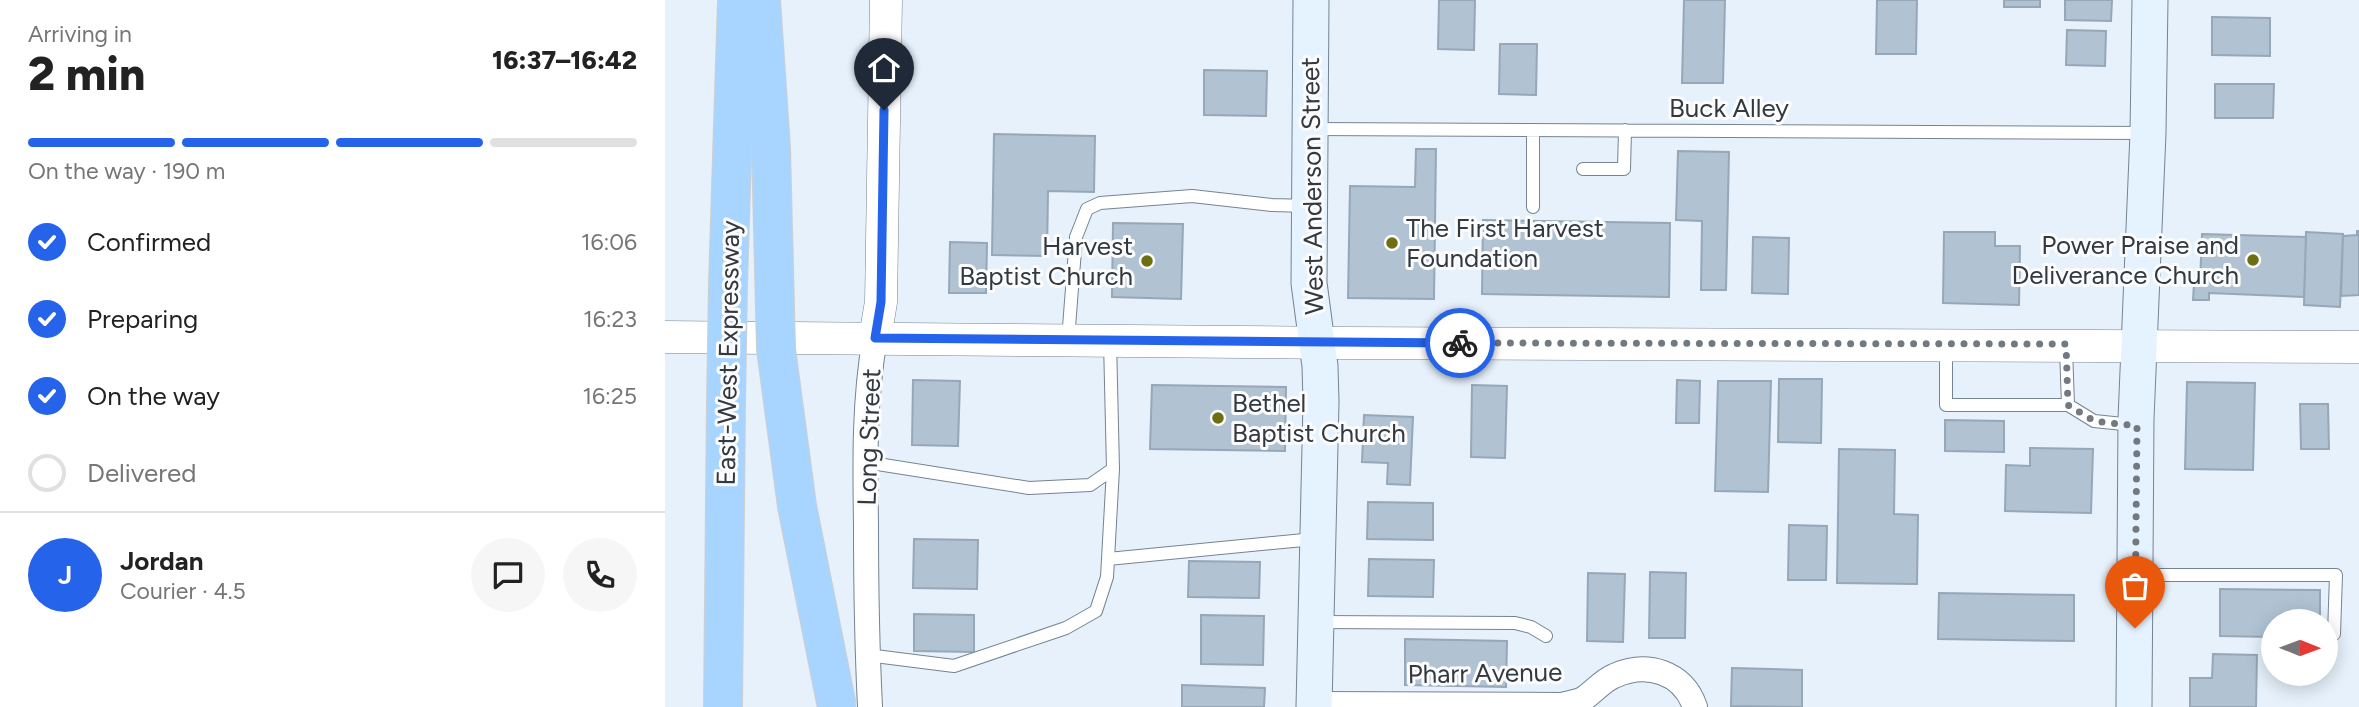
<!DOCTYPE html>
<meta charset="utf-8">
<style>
:root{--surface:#fff;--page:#f6f6f6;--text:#222;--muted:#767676;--line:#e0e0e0;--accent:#2563eb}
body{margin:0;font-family:Figtree,sans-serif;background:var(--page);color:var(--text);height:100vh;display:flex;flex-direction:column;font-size:26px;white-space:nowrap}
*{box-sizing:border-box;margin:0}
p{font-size:23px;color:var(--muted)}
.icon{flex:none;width:38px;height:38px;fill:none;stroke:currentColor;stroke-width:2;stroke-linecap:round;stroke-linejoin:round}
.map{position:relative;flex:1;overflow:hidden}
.sheet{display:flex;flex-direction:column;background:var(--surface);width:665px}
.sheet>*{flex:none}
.needle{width:46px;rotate:91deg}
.fabs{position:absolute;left:1596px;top:609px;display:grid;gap:14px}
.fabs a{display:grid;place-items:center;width:77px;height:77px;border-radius:50%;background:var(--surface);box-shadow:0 4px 18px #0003;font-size:35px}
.pin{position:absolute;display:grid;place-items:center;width:60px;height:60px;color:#fff;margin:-72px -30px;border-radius:50% 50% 50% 0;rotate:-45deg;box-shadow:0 0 7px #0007}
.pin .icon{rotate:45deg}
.courier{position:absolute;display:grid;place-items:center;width:70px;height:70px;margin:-35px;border:5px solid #2563eb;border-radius:50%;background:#fff;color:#222;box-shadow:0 2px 9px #0007}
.head em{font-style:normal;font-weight:800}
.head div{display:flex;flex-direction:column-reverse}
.head{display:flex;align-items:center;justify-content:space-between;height:119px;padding:0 28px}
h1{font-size:46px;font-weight:800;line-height:52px}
.bar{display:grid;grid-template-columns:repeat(4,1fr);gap:10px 7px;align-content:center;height:84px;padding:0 28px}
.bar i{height:9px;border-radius:5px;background:var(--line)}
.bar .on{background:var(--accent)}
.bar p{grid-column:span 4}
.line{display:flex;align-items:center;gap:18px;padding:0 28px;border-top:2px solid var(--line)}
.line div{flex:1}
.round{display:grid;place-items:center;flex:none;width:74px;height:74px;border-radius:37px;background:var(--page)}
ol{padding:0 28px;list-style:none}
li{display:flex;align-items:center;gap:21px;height:77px}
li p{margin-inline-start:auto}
li .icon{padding:7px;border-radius:50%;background:var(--accent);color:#fff;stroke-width:4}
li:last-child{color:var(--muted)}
li i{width:38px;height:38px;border:4px solid var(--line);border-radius:50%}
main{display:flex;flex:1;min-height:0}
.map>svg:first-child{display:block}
</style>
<main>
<section class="sheet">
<div class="head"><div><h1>2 min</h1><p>Arriving in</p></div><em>16:37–16:42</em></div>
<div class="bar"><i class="on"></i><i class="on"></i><i class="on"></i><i></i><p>On the way · 190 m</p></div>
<ol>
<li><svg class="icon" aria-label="check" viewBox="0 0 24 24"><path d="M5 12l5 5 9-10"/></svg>Confirmed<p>16:06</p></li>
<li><svg class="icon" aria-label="check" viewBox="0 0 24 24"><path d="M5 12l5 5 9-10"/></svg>Preparing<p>16:23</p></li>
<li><svg class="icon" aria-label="check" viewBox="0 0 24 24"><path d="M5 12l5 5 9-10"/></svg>On the way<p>16:25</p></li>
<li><i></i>Delivered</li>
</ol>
<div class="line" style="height:126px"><b class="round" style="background:var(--accent);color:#fff">J</b><div><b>Jordan</b><p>Courier · 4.5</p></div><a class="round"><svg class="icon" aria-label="chat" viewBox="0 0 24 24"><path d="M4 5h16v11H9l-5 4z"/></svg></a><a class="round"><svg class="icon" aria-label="phone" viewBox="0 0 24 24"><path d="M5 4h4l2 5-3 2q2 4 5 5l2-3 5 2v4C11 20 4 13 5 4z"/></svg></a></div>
</section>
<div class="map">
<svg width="1694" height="707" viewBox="0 0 1694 707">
<rect width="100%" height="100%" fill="#e6f1fb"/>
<path fill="#b1c3d3" stroke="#96a7b7" stroke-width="2" d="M774,0H810L809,50L773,49Z
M1019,0H1060L1058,83H1017Z
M1212,0H1252L1251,54H1211Z
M1339,0H1375V7H1339Z
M1400,0H1447L1446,21L1400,20Z
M1547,17L1605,18V56L1547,55Z
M1402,30L1441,31L1440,66L1401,65Z
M835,44H872L871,95L834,94Z
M539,70L602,71L601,116L539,115Z
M1550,84H1609L1608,118H1550Z
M329,134L430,136L429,192L383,191L382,256L327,255Z
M751,149H771L769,299L683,298L685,186L750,187Z
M1013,151L1064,152L1061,290H1036L1037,221L1011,220Z
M818,220L1005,223L1004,297L817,294Z
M448,223L518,224L516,299L447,297Z
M1692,231H1694V295L1676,296L1678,236L1692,235Z
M1279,232H1330V246H1355L1354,305L1278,303Z
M1641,232L1678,234L1675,307L1639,305Z
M1537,234L1641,237L1639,297L1544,293V300H1528L1529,283H1535Z
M1088,237L1124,238L1123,294L1087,293Z
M285,242L322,243L321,293H284Z
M1114,379H1157L1156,443L1113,442Z
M248,380L295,381L293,446L247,445Z
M1012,380L1035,381L1034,423H1011Z
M1053,381H1106L1103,492L1050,491Z
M1522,382L1590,383L1588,470L1520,469Z
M487,385L621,387L620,451L485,449Z
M807,385L842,386L840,458L806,457Z
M1635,404H1663L1664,449H1636Z
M699,415L748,417L745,485L722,484L723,463L697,462Z
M1280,420L1339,421V452L1280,451Z
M1365,448L1428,449L1426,513L1340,511L1341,465L1365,466Z
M1174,449L1230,450L1229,514L1253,515L1252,584L1172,583Z
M703,502L768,503V540L702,539Z
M1124,525L1162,526L1161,580H1123Z
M249,539L313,540L312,589L248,588Z
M704,559L769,560L768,597L703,596Z
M524,561L595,562L594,598L523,597Z
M985,572L1021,573L1020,638H984Z
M923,573L960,574L958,642L922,641Z
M1555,589L1655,590V621H1608V637L1555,636Z
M1274,593L1409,595V641L1273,639Z
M249,614L309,615V652L249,651Z
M536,615L599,616L598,665L536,664Z
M740,639L842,641L841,687L740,685Z
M1548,654L1592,655L1591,707H1525V678H1547Z
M1067,668L1137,670V707L1066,706Z
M517,685L600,688L599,707H517Z"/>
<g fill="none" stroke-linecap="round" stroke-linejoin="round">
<defs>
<path id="service" d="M646,129L1482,133
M868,130V207
M918,169H959L960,130
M403,340L411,237L422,209L435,203L527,196L607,205L643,206
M1281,344V405H1403L1401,348
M1403,405L1429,421L1468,425
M200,462L364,488L425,485L448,469L445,341
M443,559L649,539
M1471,575H1671L1669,634
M651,622L850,623L866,627L881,636
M202,655L289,666L401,628L431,611L442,577L448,469"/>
<path id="minor" d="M649,704L897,705C904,703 912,702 918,699C929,692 937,681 949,676C982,661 1018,672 1030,707
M205,707C202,646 201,586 201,525C200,462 199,400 210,338"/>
<path id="tertiary" d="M0,337L678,343L1694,347
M210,338L216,302L221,0"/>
<path id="secondary" d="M646,0L644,283L655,366L656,402L649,707
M1469,707L1471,419L1483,133L1485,0"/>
<path id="motorway" d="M96,0L106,148
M63,284L72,0
M58,707L61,403"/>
</defs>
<use href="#service" stroke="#748493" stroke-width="14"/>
<use href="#minor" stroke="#748493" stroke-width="26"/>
<use href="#tertiary" stroke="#748493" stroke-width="33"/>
<use href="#secondary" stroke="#748493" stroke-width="37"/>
<use href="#motorway" stroke="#cecfd1" stroke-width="40"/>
<use href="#service" stroke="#fff" stroke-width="12"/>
<use href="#minor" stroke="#fff" stroke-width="24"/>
<use href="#tertiary" stroke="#fff" stroke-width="32"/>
<use href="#secondary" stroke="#e5f2ff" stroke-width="35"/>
<use href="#motorway" stroke="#a8d5ff" stroke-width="38"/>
<defs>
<path id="motorway-bridge" d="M106,148L111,349L132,506L172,707
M61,403L63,284"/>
</defs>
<use href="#motorway-bridge" stroke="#cecfd1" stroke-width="40" stroke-linecap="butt"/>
<use href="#motorway-bridge" stroke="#a8d5ff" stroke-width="38"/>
</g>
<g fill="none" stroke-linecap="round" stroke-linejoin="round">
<path stroke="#727981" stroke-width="7" stroke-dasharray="0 12.6" d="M795,343L1401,344L1403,405L1429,421L1472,426L1470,628"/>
<path stroke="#2563eb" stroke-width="9" d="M219,110L216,302L210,338L795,343"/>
</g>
<g fill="#6e6f12" stroke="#fcfcfc" stroke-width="2.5">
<circle cx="727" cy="243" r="7"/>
<circle cx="1588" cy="260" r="7"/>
<circle cx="482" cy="261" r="7"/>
<circle cx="553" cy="418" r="7"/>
</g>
<g text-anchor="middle" stroke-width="6" stroke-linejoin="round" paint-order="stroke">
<g font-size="26" fill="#333940" stroke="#fcfcfc">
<text x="1064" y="117">Buck Alley</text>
<text transform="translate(647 186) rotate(-91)" y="9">West Anderson Street</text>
<text transform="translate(63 353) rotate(-89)" y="9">East-West Expressway</text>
<text transform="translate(204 437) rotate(-88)" y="9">Long Street</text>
<text transform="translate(820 673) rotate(-1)" y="9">Pharr Avenue</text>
</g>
<g font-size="26" fill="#333940" stroke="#fcfcfc" text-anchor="start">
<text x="741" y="237">The First Harvest<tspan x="741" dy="30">Foundation</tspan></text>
<text x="1574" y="254" text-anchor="end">Power Praise and<tspan x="1574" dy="30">Deliverance Church</tspan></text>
<text x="468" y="255" text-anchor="end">Harvest<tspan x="468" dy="30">Baptist Church</tspan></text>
<text x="567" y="412">Bethel<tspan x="567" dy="30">Baptist Church</tspan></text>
</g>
</g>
</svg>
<div class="fabs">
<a><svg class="needle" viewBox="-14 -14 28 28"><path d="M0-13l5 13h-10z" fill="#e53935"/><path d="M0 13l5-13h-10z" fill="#767676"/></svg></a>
</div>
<div class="pin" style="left:1470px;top:628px;background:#ea580c"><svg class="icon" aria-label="bag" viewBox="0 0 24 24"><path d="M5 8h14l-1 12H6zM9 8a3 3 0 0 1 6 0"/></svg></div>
<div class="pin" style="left:219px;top:110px;background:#1f2937"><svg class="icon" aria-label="home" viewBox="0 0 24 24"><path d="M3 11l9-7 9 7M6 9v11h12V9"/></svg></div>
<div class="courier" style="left:795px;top:343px"><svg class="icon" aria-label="bike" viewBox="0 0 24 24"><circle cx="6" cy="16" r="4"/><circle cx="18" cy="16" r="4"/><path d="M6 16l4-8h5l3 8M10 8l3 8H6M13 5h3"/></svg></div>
</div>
</main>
